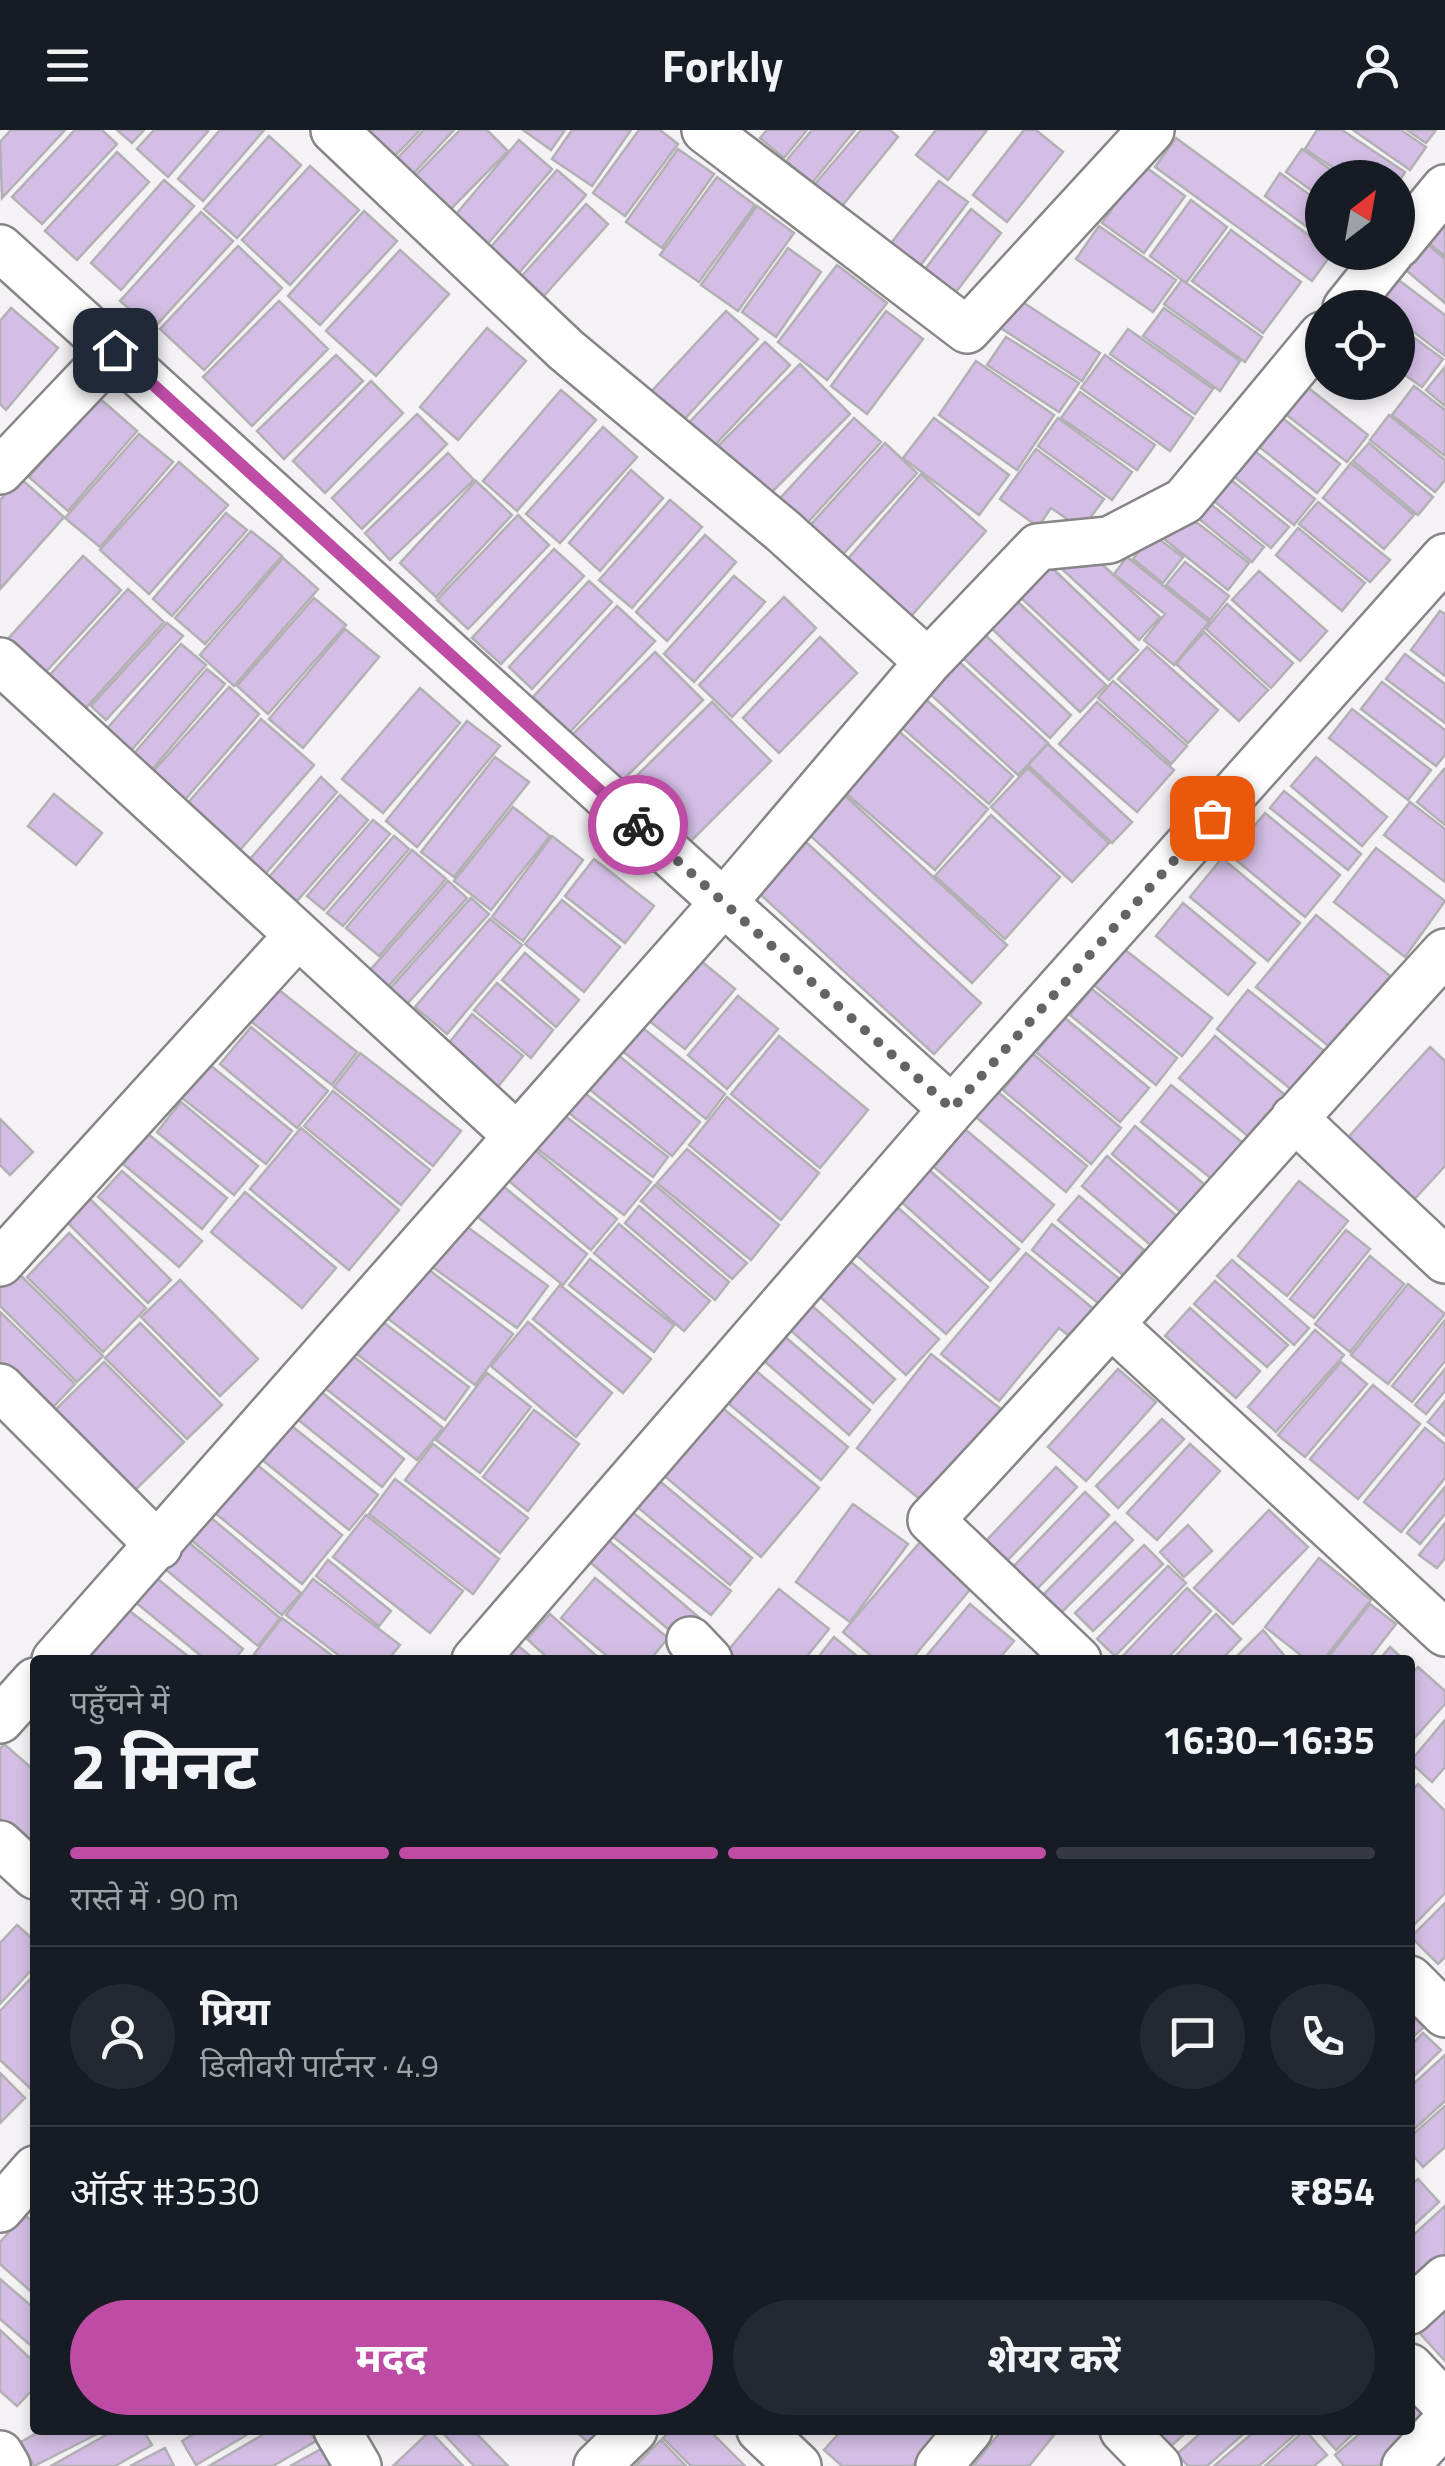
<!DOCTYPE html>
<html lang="hi">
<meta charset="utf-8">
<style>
:root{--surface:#171b24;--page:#242831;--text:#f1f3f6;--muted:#9ea1a6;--line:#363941;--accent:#be4ba4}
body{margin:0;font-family:"Titillium Web","Noto Sans Devanagari",sans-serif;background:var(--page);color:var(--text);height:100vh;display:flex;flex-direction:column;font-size:38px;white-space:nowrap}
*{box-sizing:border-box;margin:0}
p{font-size:32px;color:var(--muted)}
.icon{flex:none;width:55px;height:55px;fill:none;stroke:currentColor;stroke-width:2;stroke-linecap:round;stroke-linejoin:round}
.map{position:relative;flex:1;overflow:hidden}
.drawer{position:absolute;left:30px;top:1525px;width:1385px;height:780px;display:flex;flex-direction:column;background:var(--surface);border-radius:10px;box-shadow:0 5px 15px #0003}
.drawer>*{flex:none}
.needle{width:65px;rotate:31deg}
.buttons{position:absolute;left:1305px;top:30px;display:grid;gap:20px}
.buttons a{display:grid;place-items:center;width:110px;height:110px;border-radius:50%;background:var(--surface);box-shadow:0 5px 15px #0003;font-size:50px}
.pin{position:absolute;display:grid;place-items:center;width:85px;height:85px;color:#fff;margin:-42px;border-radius:20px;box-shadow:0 5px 15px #0006}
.courier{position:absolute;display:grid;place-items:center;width:100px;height:100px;margin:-50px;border:8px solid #be4ba4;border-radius:50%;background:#fff;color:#222;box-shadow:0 2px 12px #0007}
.headline em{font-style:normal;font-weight:700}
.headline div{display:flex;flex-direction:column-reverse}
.headline{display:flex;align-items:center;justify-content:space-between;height:170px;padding:0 40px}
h1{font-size:65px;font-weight:700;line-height:75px}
.bar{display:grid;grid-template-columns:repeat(4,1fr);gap:15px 10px;align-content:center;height:120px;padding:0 40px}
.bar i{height:12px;border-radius:8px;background:var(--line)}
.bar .on{background:var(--accent)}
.bar p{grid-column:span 4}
.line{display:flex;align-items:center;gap:25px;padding:0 40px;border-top:2px solid var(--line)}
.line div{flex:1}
.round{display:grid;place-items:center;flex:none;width:105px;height:105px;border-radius:52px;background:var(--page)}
.button{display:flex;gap:20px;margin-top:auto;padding:20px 40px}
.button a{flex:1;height:115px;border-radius:60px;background:var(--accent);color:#fff;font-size:40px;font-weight:700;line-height:115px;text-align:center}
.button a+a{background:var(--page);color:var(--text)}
header{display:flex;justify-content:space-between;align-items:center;height:130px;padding:0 40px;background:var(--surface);font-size:45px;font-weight:700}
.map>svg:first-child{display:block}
</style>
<header><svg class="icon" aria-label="menu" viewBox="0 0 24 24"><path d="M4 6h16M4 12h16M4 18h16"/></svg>Forkly<svg class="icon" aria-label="person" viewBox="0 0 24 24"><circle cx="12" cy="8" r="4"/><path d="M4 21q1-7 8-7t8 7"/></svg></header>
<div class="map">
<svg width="1445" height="2336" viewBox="0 0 1445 2336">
<rect width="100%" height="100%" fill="#f4f2f5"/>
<path fill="#d4bee5" stroke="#b2b0b4" stroke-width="2.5" d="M11,0H65L2,68L0,12Z
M75,0H102L117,14L42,94L12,67Z
M117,0H144L132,13Z
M154,0H209L168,47L137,19Z
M220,0H264L203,71L178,49Z
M373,0H420L391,30L366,7Z
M424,0H454L411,46L395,31Z
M460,0H487L508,21L448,82L413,48Z
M523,0H565L551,20Z
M572,0H631L592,56L552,29Z
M639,0H660L678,14L625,86L593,63Z
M767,0H807L784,28L760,8Z
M812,0H855L812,53L786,31Z
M861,0H890L898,7L842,76L815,54Z
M936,0H987L948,50L916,25Z
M1024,0H1036L1063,22L1007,92L973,65Z
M1317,0H1342L1405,42L1398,53V48H1349L1305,19Z
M1353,0H1401L1426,17L1410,40Z
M1407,0H1436L1426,13Z
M269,6L301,35L237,108L204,79Z
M1176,8L1322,115V122H1333L1312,151L1155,37Z
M519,10L552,39L484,118L451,90Z
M678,19L714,44L662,118L626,92Z
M1302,19L1342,48H1322V68L1286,42Z
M117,22L149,52L77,130L45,101Z
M1143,35L1185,66L1144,123L1102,93Z
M310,36L359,80L290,155L242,110Z
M557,40L586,65L518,144L490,118Z
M1280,43L1322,74V108L1265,66Z
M717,47L755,75L699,152L660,125Z
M164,50L194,76L121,160L91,133Z
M939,51L968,72L914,144L885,121Z
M1191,70L1227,97L1186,153L1150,126Z
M586,74L608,94L543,167L521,147Z
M757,76L794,103L738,181L701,155Z
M971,79L1001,103L946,175L916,151Z
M364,81L397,111L320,195L288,166Z
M201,82L233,111L153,199L120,171Z
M1445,89V126L1425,110Z
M1099,96L1176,150L1153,182L1076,129Z
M1231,100L1301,152L1263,203L1192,151Z
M1421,109L1445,129V173L1400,135Z
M238,116L282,158L204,240L160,199Z
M788,118L821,142L776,207L742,182Z
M400,120L449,164L376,246L326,201Z
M837,135L887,173L827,250L778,212Z
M1388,142L1445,185V226L1398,190V178H1380L1368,168Z
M1182,150L1262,207L1245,232L1164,174Z
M1018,169L1100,223L1082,251L999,197Z
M279,171L328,219L252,296L203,247Z
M11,178L58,218L6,280L0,274V191Z
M1164,178L1240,231L1220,261L1143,206Z
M726,181L758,209L682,292L650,263Z
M886,181L923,209L867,284L831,256Z
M1398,196L1443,229L1422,257L1398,240Z
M487,198L526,231L458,310L420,277Z
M1128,199L1213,259L1195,284L1110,224Z
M1006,207L1079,253L1059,282L987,235Z
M765,212L790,235L712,318L687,295Z
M336,225L363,251L284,329L257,301Z
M1105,225L1193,288L1170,321L1081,258Z
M976,231L1054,285L1017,340L939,285Z
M800,234L850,284L763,371L713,321Z
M1445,237V276L1426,260Z
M371,251L403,283L325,363L293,331Z
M1301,252L1368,305L1347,332L1279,279Z
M1414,256L1445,280V326L1392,285Z
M561,260L596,290L517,381L483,351Z
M1080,262L1155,315L1137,340L1061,288Z
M98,267L137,301L68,381L29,347Z
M417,284L447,314L362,399L332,368Z
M1389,285L1445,330V350L1435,362L1370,310Z
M1280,286L1340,334L1317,363L1257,315Z
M854,288L881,312L800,401L773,376Z
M934,288L1009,345L979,385L903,328Z
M1058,288L1132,342L1112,370L1038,316Z
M603,297L637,327L560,413L526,384Z
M139,304L173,332L100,417L65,388Z
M885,313L917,343L835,433L803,403Z
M1369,313L1433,367L1418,385L1353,331Z
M1246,314L1315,369L1294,395L1226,340Z
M1036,319L1104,369L1082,399L1051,378L1038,397L1000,369Z
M448,323L474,350L390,430L365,403Z
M179,332L228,375L149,464L100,420Z
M1351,333L1414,385L1384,419L1323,368Z
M1214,336L1289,397L1271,418L1197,357Z
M631,340L663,368L600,441L569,413Z
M921,344L986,401L905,493L841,437Z
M20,348L64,387L0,459V370Z
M476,351L512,385L436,467L400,433Z
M1193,360L1264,417L1252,432L1182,375Z
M670,370L702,397L632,478L599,450Z
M1318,372L1390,430L1370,452L1299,394Z
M1178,378L1249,433L1228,460L1158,404Z
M226,383L247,400L172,486L153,469Z
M518,385L549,415L468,499L437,470Z
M1298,398L1365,453L1342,481L1276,425Z
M251,401L282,426L205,514L175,488Z
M1152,404L1183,427L1163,453L1133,429Z
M705,405L736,432L667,511L636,482Z
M1084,418L1160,487L1139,510L1063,440Z
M554,419L584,446L501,534L472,508Z
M83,426L121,460L43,545L6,511Z
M1127,427L1209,492L1174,535L1144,510L1165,484L1114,444Z
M283,428L318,459L234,556L200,525Z
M1185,432L1229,466L1210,490L1166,455Z
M1049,435L1138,520L1109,550L1019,466Z
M1259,441L1327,501L1300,531L1232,470Z
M734,446L765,472L694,552L664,524Z
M589,451L612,472L532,559L509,537Z
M128,459L164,492L83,581L47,548Z
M784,467L816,498L732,587L699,555Z
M314,468L346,495L268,584L237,556Z
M1015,469L1106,555L1080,582L989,496Z
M1227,474L1293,533L1271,558L1206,499Z
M617,476L655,511L570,602L533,567Z
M1440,481L1445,484V546L1411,520Z
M167,493L183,506L106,590L91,576Z
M345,499L379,527L303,618L269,589Z
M1204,502L1268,560L1239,591L1176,534Z
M983,503L1071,585L1050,608L961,526Z
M820,507L857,543L779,623L743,588Z
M181,514L206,535L129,623L104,602Z
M1147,517L1218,580L1188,613L1118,549Z
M655,522L703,570L619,654L571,606Z
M1405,524L1445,554V593L1386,549Z
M957,530L1048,613L1018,645L928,562Z
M207,539L225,554L149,643L131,627Z
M1113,551L1187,616L1171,634L1098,568Z
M1382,552L1445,600V625L1436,636L1361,579Z
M229,557L259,584L183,672L151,644Z
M420,558L460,593L383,683L342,649Z
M923,567L1013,646L989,674L899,595Z
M712,572L771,631L682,720L622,660Z
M1097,572L1174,640L1137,682L1059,614Z
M1352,579L1431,640L1408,670L1329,608Z
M261,589L314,635L240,720L187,674Z
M467,591L500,616L417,717L386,691Z
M895,598L988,679L935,740L842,660Z
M1048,614L1132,692L1112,713L1028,635Z
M495,627L529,652L454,747L421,722Z
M1316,627L1387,687L1362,716L1291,656Z
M1028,638L1109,713L1072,752L991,677Z
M1444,639L1445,640V695L1417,672Z
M321,647L337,662L266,743L250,729Z
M839,660L1007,815L972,853L803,699Z
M1284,661L1361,724L1348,740L1270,678Z
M54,664L102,703L76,735L28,696Z
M340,665L368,690L297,771L269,747Z
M1410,672L1445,699V752L1384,705Z
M513,677L550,706L491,780L454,751Z
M1265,683L1340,745L1305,787L1230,725Z
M991,685L1060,747L1005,809L935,746Z
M373,690L390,704L324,780L307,766Z
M795,702L981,873L934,924L748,753Z
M394,706L409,719L343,796L327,783Z
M552,706L583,730L523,811L492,787Z
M1376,718L1445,771L1405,827L1334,772Z
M412,720L446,749L379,826L346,798Z
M1222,728L1300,793L1268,831L1190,767Z
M594,729L654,776L625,813L565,766Z
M448,751L467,768L384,861L366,845Z
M471,768L489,784L405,876L388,861Z
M562,770L620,817L584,862L525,814Z
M1183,773L1255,833L1228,865L1156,806Z
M1316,785L1390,846L1331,918L1256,857Z
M490,789L522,815L447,904L415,877Z
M1124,819L1212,888L1182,926L1095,856Z
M689,821L735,859L685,919L638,882Z
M525,823L579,870L556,897L502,850Z
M264,848L357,922L332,955L239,882Z
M497,853L553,900L531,928L474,880Z
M1092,859L1177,928L1156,955L1070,885Z
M1248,860L1324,921L1293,961L1217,899Z
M738,866L778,899L727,959L688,925Z
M472,884L523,926L496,959L445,918Z
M1065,888L1149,958L1120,992L1036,922Z
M634,891L725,964L706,989L615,915Z
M251,897L328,961L297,998L220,934Z
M779,906L868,980L820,1038L731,964Z
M1215,906L1286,966L1250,1008L1179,948Z
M607,916L700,992L672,1026L578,950Z
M1430,917L1445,931V1036L1410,1074L1343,1013Z
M360,923L461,1001L433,1036L334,957Z
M1033,924L1121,998L1091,1034L1003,960Z
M200,927L292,1001L266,1034L172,960Z
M573,954L668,1027L653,1047L557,974Z
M1171,955L1243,1013L1213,1050L1141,992Z
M333,961L430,1040L401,1075L304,996Z
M998,962L1087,1036L1066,1062L976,987Z
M727,967L819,1043L781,1090L689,1015Z
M181,972L258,1036L234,1065L157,1002Z
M556,979L651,1052L624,1085L530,1013Z
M0,989L33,1022L10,1045L0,1035Z
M1135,996L1211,1060L1188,1088L1112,1024Z
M301,998L399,1080L349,1140L250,1059Z
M965,999L1054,1075L1022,1112L934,1037Z
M148,1004L227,1068L202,1099L123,1034Z
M529,1015L617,1089L591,1120L503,1046Z
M687,1019L779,1095L751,1130L657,1053Z
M1107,1026L1179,1088L1154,1118L1082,1056Z
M927,1038L1019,1119L990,1151L899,1070Z
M122,1041L202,1111L179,1137L98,1067Z
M494,1049L587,1124L563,1155L469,1080Z
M1299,1051L1348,1091L1287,1166L1238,1126Z
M655,1055L747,1133L732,1149L641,1071Z
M245,1062L336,1138L302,1178L211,1102Z
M86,1065L171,1150L148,1173L63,1088Z
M1079,1066L1144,1120L1123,1145L1058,1090Z
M895,1075L988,1157L946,1204L853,1122Z
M639,1076L729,1152L715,1170L625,1093Z
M451,1085L548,1156L517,1198L420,1128Z
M619,1094L710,1171L684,1201L594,1123Z
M1052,1094L1123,1152L1103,1177L1032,1120Z
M1346,1100L1370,1119L1314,1188L1290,1169Z
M69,1103L146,1178L103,1222L27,1147Z
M1026,1123L1096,1181L1073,1209L1059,1198L999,1271L941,1224Z
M1370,1126L1404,1154L1350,1222L1315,1194Z
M590,1129L674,1195L654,1222L569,1155Z
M416,1130L513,1204L475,1255L378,1181Z
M849,1130L939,1209L906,1245L818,1165Z
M1232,1130L1309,1198L1294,1215L1217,1146Z
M16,1141L103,1226L77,1252L0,1176V1157Z
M180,1150L258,1229L220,1266L141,1187Z
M1215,1151L1288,1215L1267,1237L1194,1174Z
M1408,1154L1445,1184L1388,1254L1351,1225Z
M560,1155L651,1229L623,1263L533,1189Z
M810,1174L895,1249L873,1273L788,1198Z
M1190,1178L1260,1241L1236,1268L1165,1206Z
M0,1182L75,1254L41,1290L0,1250Z
M371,1183L469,1257L445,1290L346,1216Z
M1445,1190V1231L1412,1272L1392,1256Z
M528,1192L612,1263L576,1307L491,1236Z
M140,1193L222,1275L187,1309L105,1228Z
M1315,1200L1344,1225L1276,1302L1248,1277Z
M783,1205L870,1280L849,1305L762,1229Z
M343,1218L443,1298L417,1330L316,1251Z
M931,1224L1002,1280L927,1375L857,1318Z
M104,1232L184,1312L122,1373L43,1292Z
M1341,1232L1367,1254L1305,1327L1278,1305Z
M1118,1239L1156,1272L1086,1351L1048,1317Z
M1445,1239V1261L1426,1284L1415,1275Z
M755,1240L848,1317L821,1350L728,1273Z
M487,1243L531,1277L480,1343L436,1310Z
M1373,1255L1420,1294L1358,1369L1310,1329Z
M314,1256L404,1329L382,1357L291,1284Z
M1445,1271V1306L1428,1292Z
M719,1275L819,1358L761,1427L661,1343Z
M534,1280L579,1314L528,1381L483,1347Z
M1162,1289L1184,1309L1118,1378L1096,1356Z
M288,1293L378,1365L349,1400L260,1328Z
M1425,1298L1445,1314V1348L1401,1402L1364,1372Z
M433,1314L528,1388L500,1423L405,1350Z
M1190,1314L1220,1341L1157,1410L1127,1383Z
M255,1333L342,1405L302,1454L215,1383Z
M1056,1337L1077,1357L1006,1432L985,1412Z
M656,1348L752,1428L730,1455L634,1374Z
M395,1349L499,1429L473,1464L369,1384Z
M1445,1357V1384L1420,1414L1407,1403Z
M1085,1362L1109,1385L1035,1461L1011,1439Z
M853,1374L908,1414L850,1492L796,1452Z
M1269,1380L1308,1417L1233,1494L1194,1458Z
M631,1381L731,1461L711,1485L611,1405Z
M366,1385L463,1461L430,1503L333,1427Z
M209,1386L301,1463L282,1485L190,1409Z
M1115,1392L1133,1410L1062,1482L1043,1465Z
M1445,1393V1428L1437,1438L1419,1425Z
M1188,1395L1212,1421L1184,1447L1160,1422Z
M608,1410L702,1490L683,1512L590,1432Z
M187,1411L280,1488L258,1516L164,1438Z
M921,1411L973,1456L911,1530H876L843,1502Z
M1144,1415L1163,1434L1093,1501L1075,1483Z
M1319,1428L1371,1470L1323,1530H1307L1265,1497Z
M328,1430L391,1481L379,1496L316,1446Z
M1168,1436L1186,1453L1115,1526L1097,1509Z
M148,1441L243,1519L234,1530H206L128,1466Z
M595,1448L668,1508L650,1530H612L561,1488Z
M313,1449L400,1515L388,1530H345L286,1485Z
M1187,1458L1211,1481L1166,1530H1119Z
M779,1459L829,1499L804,1530L721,1529Z
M970,1474L1014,1511L998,1530H923Z
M1370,1474L1396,1494L1368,1530H1326Z
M122,1475L193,1530H80Z
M550,1484L601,1530H550L527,1509Z
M1216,1484L1241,1509L1221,1530H1172Z
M282,1488L338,1530H262L254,1524Z
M1263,1500L1288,1530H1233Z
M834,1507L858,1527L856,1530H816Z
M509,1508L535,1530H491Z
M1390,1517L1404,1530H1379Z
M1418,1537L1445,1561V1574L1410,1613V1546Z
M1445,1590V1637L1432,1652L1410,1632Z
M4,1614L35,1641V1733L0,1703V1619Z
M1418,1654L1445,1681V1763L1411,1798L1410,1662Z
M1445,1773V1827L1438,1834L1411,1807Z
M17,1795L35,1811V1836L0,1874V1813Z
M35,1844V1954L31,1959L0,1930V1881Z
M1410,1882L1424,1897L1410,1910Z
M1423,1903L1441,1920L1410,1950V1916Z
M1445,1925V1971L1410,2003V1957Z
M0,1943L25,1968L0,1993Z
M1445,1976V2017L1423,2037L1410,2022V2007Z
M1418,2049L1439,2072L1410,2099V2056Z
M1445,2076V2126L1410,2157V2108Z
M25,2085L35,2094V2165L0,2134V2112Z
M0,2149L35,2179V2219L0,2189Z
M1445,2171V2231L1415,2198Z
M0,2200L35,2233V2257L17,2276L0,2261Z
M1410,2270L1430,2292L1379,2336H1344L1335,2325L1364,2300H1410Z
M42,2300H105L34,2336L21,2312Z
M115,2300H143L152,2315L115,2336H51Z
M200,2300H255L196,2335L182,2311Z
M271,2300H309L316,2311L273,2336H209Z
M440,2300H473L508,2336H474Z
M574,2300H612L596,2319Z
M671,2300H709L745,2336H691L663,2308Z
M842,2300H943L912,2336H842L824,2320Z
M1002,2300H1058L1029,2336H973Z
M1156,2300H1189L1171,2316Z
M1204,2300H1248L1207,2336H1188L1177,2324Z
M1256,2300H1300L1259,2336H1214Z
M1305,2300L1327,2325L1314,2336H1265Z
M1318,2300H1357L1336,2320Z
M430,2301L463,2336H393Z
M661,2310L686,2336H635Z
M165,2318L174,2336H130Z
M323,2318L333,2336H290Z"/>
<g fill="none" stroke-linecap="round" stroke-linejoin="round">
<defs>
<path id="street" d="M334,0L566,220L783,401L928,532
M705,0L967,200L1151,0
M1398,115L1445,58
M0,118L952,979
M1346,178L1391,122
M0,341L115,220
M0,531L517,1006
M1294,988L1445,1130
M0,1133L298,805
M1114,1197L1445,1503
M0,1257L159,1416
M690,1510L709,1530
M55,1530L723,773L928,532L1038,417L1109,410L1184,371L1322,205
M475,1530L952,979L1445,427
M1078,1530L931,1390C1106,1204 1273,1011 1445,822
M0,1590L35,1551
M0,1714L35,1746
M1410,1849L1445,1884
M0,2079L35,2039
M1410,2181L1445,2149
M1410,2237L1445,2274
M337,2300L358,2336
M760,2300L798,2336
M1123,2300L1158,2336
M0,2324L7,2336
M597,2336L634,2300
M939,2336L969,2300
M1405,2336L1445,2293"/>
</defs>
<use href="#street" stroke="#878588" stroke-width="50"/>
<use href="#street" stroke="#fff" stroke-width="45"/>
</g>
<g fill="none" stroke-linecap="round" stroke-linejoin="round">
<path stroke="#646365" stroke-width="10" stroke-dasharray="0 18" d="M638,695L952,979L1212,688"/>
<path stroke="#be4ba4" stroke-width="12" d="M115,220L638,695"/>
</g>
</svg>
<div class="buttons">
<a><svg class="needle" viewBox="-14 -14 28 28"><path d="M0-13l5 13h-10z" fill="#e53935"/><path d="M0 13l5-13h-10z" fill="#9ea1a6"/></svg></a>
<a><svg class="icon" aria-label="locate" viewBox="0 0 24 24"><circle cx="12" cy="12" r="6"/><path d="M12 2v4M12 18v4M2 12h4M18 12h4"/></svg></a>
</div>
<div class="pin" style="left:1212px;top:688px;background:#ea580c"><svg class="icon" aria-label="bag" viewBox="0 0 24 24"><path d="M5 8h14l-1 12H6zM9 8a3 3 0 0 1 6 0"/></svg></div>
<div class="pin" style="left:115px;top:220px;background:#1f2937"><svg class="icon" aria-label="home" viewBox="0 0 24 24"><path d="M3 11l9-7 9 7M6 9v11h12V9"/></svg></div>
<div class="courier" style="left:638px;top:695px"><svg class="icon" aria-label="bike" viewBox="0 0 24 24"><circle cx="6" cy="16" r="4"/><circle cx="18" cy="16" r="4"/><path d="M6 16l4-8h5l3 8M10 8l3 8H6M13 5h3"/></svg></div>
<section class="drawer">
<div class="headline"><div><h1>2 मिनट</h1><p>पहुँचने में</p></div><em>16:30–16:35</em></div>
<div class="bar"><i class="on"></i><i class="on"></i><i class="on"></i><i></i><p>रास्ते में · 90 m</p></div>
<div class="line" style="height:180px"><a class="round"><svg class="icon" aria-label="person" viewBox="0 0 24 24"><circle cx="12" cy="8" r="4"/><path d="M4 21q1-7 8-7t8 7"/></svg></a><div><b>प्रिया</b><p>डिलीवरी पार्टनर · 4.9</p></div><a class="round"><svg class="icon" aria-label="chat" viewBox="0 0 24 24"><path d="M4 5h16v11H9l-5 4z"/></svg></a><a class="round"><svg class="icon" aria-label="phone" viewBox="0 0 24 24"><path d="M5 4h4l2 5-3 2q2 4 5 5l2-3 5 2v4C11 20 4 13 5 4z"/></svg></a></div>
<div class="line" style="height:130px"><div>ऑर्डर #3530</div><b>₹854</b></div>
<div class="button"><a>मदद</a><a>शेयर करें</a></div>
</section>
</div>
